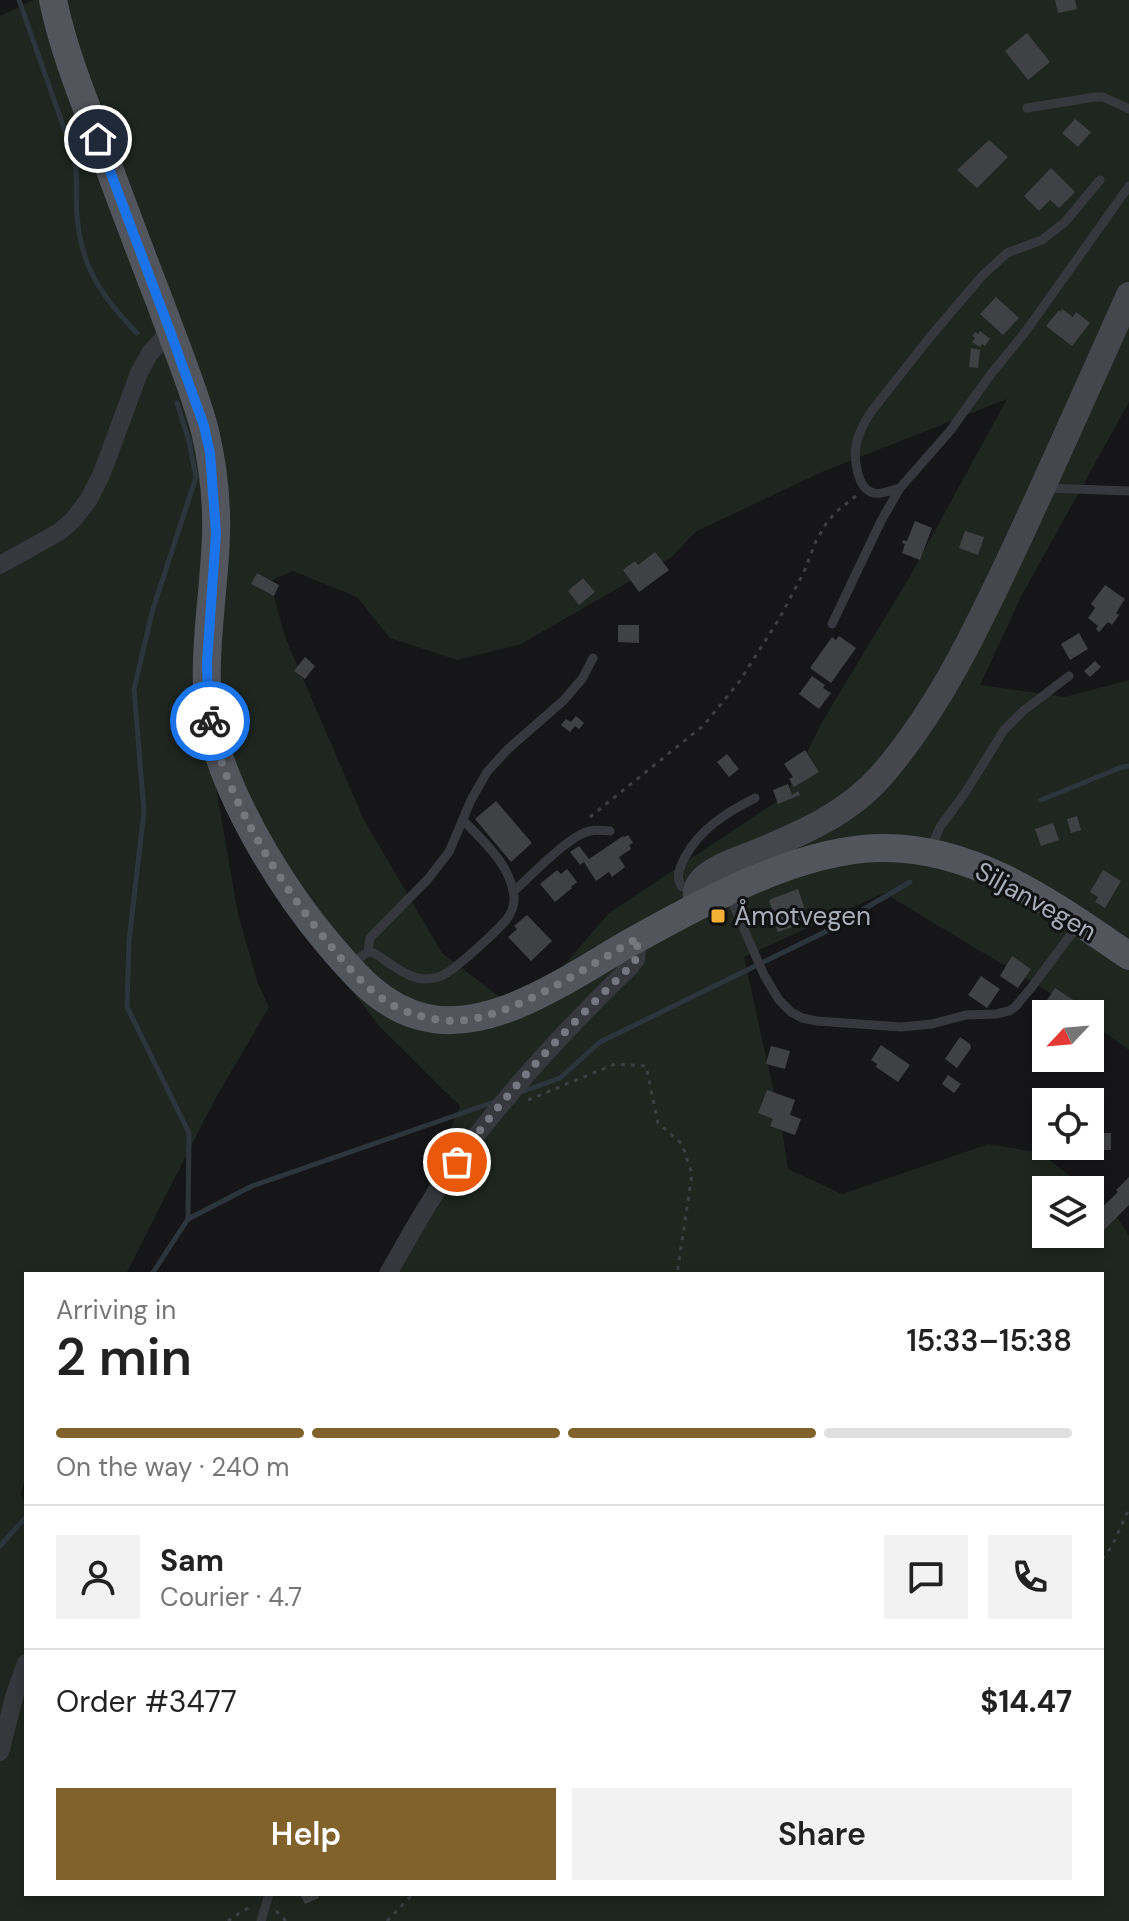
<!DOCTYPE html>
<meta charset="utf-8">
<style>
:root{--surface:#fff;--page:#f2f2f2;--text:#222;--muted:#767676;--line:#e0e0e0;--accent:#80622a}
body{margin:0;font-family:"DM Sans",sans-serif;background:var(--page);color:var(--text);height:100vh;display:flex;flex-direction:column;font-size:30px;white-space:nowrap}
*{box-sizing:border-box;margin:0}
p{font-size:26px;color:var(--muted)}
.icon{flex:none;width:44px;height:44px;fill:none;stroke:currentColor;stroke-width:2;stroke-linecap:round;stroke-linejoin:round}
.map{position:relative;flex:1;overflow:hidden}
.sheet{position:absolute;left:24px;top:1272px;width:1080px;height:624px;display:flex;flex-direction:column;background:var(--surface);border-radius:0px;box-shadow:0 4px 12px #0003}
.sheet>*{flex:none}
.needle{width:52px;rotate:244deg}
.tools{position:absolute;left:1032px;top:1000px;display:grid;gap:16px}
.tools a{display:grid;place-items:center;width:72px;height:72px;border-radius:0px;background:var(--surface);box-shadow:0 4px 12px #0003;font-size:40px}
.pin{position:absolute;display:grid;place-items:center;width:68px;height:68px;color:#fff;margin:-34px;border:4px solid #fff;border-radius:50%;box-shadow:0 2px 8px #0007}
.courier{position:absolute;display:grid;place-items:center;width:80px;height:80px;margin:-40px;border:6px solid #1a73e8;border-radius:50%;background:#fff;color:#222;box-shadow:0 2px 10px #0007}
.head em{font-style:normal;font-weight:600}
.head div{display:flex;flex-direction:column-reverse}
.head{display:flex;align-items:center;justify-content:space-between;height:136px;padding:0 32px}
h1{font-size:52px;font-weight:600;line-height:60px}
.bar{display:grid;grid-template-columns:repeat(4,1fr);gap:12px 8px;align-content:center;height:96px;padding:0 32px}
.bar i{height:10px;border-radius:6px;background:var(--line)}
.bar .active{background:var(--accent)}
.bar p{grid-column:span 4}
.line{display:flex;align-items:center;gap:20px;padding:0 32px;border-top:2px solid var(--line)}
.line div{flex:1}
.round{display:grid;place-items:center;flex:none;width:84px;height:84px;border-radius:0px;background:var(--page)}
.button{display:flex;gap:16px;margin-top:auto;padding:16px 32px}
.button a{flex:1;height:92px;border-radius:0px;background:var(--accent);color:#fff;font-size:32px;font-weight:600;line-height:92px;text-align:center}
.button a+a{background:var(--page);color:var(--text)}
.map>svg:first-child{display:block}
</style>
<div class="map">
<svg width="1129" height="1921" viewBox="0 0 1129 1921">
<rect width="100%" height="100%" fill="#161618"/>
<path fill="#1e261f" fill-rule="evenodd" d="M33,0H1129V402L1022,595L980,685L1065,697L1129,680V1050L1090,1022V1014H1079L1050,993L884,893L744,957L781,1124L788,1169L842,1194L989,1144L1041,1153L1087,1190H1046V1234H1090V1192L1114,1212L1129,1236V1921H0V16ZM1007,399L909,578L822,722L786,795L609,913L522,1014L442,953L364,820L285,637L270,581L293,571L357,597L390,638L457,660L521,644L672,557L695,532L822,472ZM209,748L319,947L379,1026L460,1106L393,1274H1102V1894H26V1508L21,1494L26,1474V1274H126L214,1101L269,1007L258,984L238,914Z"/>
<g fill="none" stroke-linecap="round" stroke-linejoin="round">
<path stroke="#2c353c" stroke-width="5" d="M19,0L71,148C73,156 76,165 76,173C77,190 75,207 78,224C83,271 105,300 137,333
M177,403L189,441L196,477L153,609L134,689L144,811L129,941L127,1007L189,1133L188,1219L252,1186L497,1101
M1041,800L1122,767L1129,766
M521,1092L560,1078L600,1042L825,932L910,882
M152,1274L188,1219
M0,1546L26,1517"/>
</g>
<path fill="#404145" d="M1055,0H1075L1077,9L1058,13Z
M1027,33L1050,62L1028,80L1005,51Z
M1075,119L1091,132L1078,147L1062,133Z
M989,140L1008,157L977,188L957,170Z
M1051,168L1075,192L1059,208L1050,200L1039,211L1024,196Z
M996,297L1019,318L1003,335L980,314Z
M1062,309L1073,317L1076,312L1090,323L1072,346L1046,326L1059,310L1060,312Z
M980,331L990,339L985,346L982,344L980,347L972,342L975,338L972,336L975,332L978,334Z
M971,348L980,350L978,368L969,367Z
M915,521L932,528L920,560L902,553L905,544L902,543L903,540L907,541Z
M965,531L984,537L978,555L959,548Z
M655,552L669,570L639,592L623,570L635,561L638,565Z
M257,573L279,585L274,596L251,584Z
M583,578L595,592L579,605L568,591Z
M1105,585L1125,599L1116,613L1119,615L1112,625L1108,622L1099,632L1096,629L1098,626L1088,618L1095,608L1091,604Z
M618,625H639V643L618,642Z
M1079,633L1088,649L1070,660L1061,644Z
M839,636L856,648L831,683L810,668L832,637L836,640Z
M305,657L315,666L305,679L294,671Z
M1095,661L1101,667L1090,677L1084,671Z
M812,676L825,685L823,688L831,693L819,709L799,694Z
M576,716L584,723L579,729L575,726L570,732L561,725L566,719L571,722Z
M805,750L819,772L794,787L789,779L793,777L784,764Z
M727,754L739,769L729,777L717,762Z
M788,784L792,795L798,791L800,795L778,804L773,790Z
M496,801L532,843L511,862L475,819Z
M1077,816L1081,830L1071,833L1067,819Z
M1053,823L1059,840L1041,846L1035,829Z
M628,835L633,843L629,845L631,849L619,857L625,867L612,877L609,872L596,881L584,862L580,865L570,852L579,846L589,859L623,836L624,837Z
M567,869L577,882L571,887L572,888L555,902L540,884L557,870L561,874Z
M1103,870L1121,881L1105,908L1095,902L1098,897L1090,892Z
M798,889L809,921L778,932L770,910L772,909L769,901L771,899Z
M527,915L552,941L531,961L508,937L517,929L514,926Z
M1012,956L1031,969L1018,988L1000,976Z
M981,976L1000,989L987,1008L968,995Z
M1055,988L1078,1003L1070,1014H1046V1033L1032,1023Z
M960,1037L970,1044L971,1048L957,1068L945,1059Z
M881,1045L910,1065L898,1082L876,1067L877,1064L871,1060Z
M771,1046L790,1051L785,1069L766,1064Z
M948,1075L961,1084L954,1093L942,1084Z
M767,1090L795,1100L790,1115L801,1119L795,1135L770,1126L773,1119L758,1113Z
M1101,1133H1111V1150H1101Z
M1129,1177V1205L1104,1230L1092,1217L1118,1192L1116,1190Z
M300,1894H318L319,1898L305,1904Z"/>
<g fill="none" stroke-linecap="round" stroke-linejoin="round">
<path stroke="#3d3f44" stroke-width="3" stroke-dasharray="4 6" stroke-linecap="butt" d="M590,817L704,725L739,682L779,619L804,572L816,541L827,522L837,511L856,496
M528,1100L615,1064L646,1066L658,1123L682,1144L692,1174L677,1274
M1102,1559L1112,1546L1129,1509
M276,1911L286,1921
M228,1921L244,1910L252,1907
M387,1921L413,1894"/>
<path stroke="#37383d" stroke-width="9" d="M1027,108L1095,97H1103L1129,109
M900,488C892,490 882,495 874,493C856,489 853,455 857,441C860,430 865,421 871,412L930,337L982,276L1007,253L1042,240L1065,222L1100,180
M1046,488L1129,491
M832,624L881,521L900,488L950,431L991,374L1026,331L1129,186
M931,848L940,827L965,793L1004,730L1023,711L1069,676
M694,888L682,887C675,877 680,867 685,857C701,828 726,813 755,798
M513,892C530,877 569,835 590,831C596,829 604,831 610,831
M729,895L764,975L779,1000L791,1012L802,1018L817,1021L901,1027L932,1024L966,1015L996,1014L1009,1011L1015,1007L1031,988L1078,925
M368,952L370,938L428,879L449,852L471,800L487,772L508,749L563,701L582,679L593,658
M350,964L368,952L374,953C389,962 405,977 423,979C428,979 436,978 441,976C454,971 497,931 507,919C512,912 515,905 514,896C510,864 484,842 463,820
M261,1921L269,1894"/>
<path stroke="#37383d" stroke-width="18" d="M0,565L59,532L74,519L89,499L102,473L139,373L150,353L170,331
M388,1274C412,1231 436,1188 466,1149C515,1084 571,1024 630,967L636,959L638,938
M0,1752L15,1694L26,1663"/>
<path stroke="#45474d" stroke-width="26" d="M698,906C694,896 695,887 703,879C716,866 740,859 757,852C802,833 847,814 880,777C939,710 979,624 1017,543C1055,461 1092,378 1129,295"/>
<path stroke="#53555c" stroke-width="28" d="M53,0C62,44 78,85 94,127C116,187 138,246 161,305C176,347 194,389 205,431C213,465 217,501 216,535C214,607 195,683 218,753C239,817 284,891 327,942C354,974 381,1007 423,1017C493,1035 574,974 633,941C703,902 799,849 880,848C975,846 1054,905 1129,956"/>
</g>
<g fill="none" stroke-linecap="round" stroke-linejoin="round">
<path stroke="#757880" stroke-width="8" stroke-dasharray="0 14.4" d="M210,721C226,800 283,889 334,950C349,968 366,988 386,1001C406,1014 432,1021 456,1021C513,1018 588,966 638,938L636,959L630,967C568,1027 506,1091 457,1162"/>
<path stroke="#1a73e8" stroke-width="10" d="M98,139L170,331L204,426L210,453L216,533L207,662L208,709L210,721"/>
</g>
<rect fill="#f2b134" stroke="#111113" stroke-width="3" x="710" y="908" width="16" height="16" rx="4"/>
<g text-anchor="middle" stroke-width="6" stroke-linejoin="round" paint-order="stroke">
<g font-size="26" fill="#a8adb8" stroke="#111113">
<text transform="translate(1036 901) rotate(29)" y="9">Siljanvegen</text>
</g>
<g font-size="26" fill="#a8adb8" stroke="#111113" text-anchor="start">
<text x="734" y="925">Åmotvegen</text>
</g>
</g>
</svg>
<div class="tools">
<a><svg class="needle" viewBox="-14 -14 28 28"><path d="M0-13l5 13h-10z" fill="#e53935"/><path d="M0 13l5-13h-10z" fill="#767676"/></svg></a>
<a><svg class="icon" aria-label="locate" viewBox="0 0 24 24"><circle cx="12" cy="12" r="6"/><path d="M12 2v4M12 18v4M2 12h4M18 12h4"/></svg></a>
<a><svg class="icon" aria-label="layers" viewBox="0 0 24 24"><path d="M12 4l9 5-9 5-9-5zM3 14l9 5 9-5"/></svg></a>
</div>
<div class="pin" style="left:457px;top:1162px;background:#ea580c"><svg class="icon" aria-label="bag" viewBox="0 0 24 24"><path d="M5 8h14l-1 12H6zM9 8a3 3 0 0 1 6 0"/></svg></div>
<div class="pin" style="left:98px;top:139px;background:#1f2937"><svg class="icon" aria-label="home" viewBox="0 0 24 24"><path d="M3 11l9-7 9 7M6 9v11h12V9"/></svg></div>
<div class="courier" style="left:210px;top:721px"><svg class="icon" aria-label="bike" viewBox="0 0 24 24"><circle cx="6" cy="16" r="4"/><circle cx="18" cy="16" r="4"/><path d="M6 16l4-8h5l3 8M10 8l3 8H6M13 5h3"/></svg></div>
<section class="sheet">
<div class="head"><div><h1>2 min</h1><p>Arriving in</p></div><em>15:33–15:38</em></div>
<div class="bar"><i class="active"></i><i class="active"></i><i class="active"></i><i></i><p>On the way · 240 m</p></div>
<div class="line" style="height:144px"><a class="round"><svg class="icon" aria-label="person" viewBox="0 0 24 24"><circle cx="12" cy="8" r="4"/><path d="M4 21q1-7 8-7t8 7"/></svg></a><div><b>Sam</b><p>Courier · 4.7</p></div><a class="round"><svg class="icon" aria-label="chat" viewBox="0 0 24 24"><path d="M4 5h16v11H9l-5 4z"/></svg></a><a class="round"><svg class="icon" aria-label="phone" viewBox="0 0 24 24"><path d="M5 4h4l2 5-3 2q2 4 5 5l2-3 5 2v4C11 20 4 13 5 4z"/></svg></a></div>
<div class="line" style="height:104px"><div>Order #3477</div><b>$14.47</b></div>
<div class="button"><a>Help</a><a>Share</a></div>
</section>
</div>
